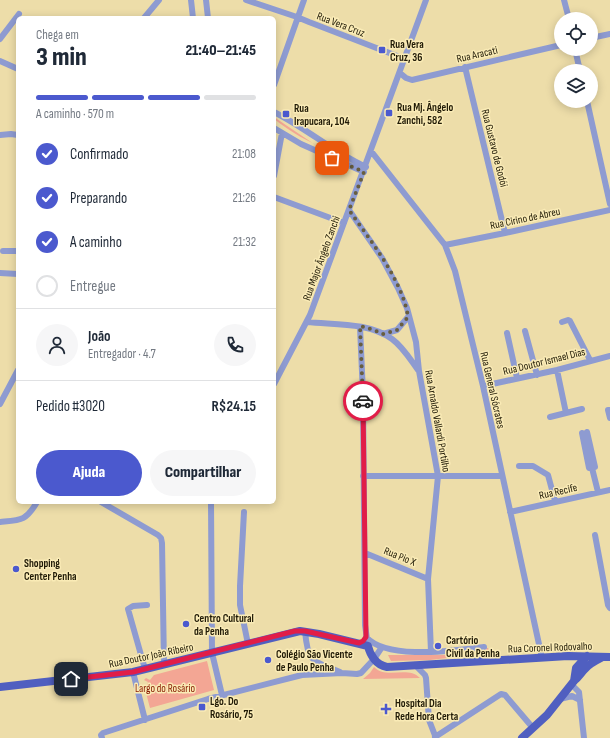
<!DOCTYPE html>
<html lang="pt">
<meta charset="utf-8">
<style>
:root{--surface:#fff;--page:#f6f6f7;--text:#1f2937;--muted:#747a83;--line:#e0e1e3;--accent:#4b59ce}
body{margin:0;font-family:"Sofia Sans Condensed",sans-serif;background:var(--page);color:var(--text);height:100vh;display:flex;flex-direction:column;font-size:15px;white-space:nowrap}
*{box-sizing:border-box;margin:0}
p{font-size:13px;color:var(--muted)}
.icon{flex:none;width:22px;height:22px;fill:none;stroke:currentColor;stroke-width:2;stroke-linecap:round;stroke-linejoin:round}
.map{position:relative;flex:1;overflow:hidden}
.side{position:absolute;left:16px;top:16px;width:260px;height:488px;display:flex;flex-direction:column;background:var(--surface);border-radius:6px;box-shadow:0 2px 10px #0003}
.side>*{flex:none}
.fabs{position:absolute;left:554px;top:12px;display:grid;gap:8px}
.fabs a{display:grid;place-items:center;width:44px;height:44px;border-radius:50%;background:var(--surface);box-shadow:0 2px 10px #0003;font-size:20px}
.pin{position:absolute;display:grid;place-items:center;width:34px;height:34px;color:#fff;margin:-17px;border-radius:8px;box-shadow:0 2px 6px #0006}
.courier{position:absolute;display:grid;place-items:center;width:40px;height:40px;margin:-20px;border:3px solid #e11d48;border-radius:50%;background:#fff;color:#222;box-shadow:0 1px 5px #0007}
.headline em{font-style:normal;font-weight:800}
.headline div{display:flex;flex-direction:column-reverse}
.headline{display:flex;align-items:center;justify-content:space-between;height:68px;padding:0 20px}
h1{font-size:26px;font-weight:800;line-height:30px}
.bar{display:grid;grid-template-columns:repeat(4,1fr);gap:6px 4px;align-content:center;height:48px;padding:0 20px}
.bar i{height:5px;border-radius:3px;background:var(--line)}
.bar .active{background:var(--accent)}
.bar p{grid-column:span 4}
.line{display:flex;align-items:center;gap:10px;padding:0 20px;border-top:1px solid var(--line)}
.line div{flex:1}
.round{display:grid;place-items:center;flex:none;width:42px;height:42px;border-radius:21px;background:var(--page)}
ol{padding:0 20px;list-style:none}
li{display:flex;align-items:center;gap:12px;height:44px}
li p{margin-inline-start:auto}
li .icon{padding:4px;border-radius:50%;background:var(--accent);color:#fff;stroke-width:4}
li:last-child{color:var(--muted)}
li i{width:22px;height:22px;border:2px solid var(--line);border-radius:50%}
.action{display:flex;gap:8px;margin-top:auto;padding:8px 20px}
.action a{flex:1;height:46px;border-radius:24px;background:var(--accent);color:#fff;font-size:16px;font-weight:800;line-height:46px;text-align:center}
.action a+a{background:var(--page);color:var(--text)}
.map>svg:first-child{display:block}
</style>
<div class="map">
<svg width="610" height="738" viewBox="0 0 610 738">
<rect width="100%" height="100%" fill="#eddda9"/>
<path fill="#f3a694" d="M274,117L314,144L328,150C308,142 291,132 274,119Z
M488,648L490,653L430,660L391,661L388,655H451Z
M207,661L214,690L150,708L145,689L148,682L144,680L146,678L150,680L154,675Z
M374,667C387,680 407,665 420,678L363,679L370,673Z"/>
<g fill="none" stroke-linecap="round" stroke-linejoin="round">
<path stroke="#8e9bd1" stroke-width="6" d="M191,0L193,18
M206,0L208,18
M246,0L297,17L309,22L405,59
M564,0L569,19
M144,18L159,0
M591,38L610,34
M0,39L19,14
M575,49L580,71
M0,61L18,69
M465,67L505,233
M400,73L406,78L412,80L561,45
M274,85L304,0
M587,101L610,204
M274,112C306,128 333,152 366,167
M274,128L301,144L364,172
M0,135L11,134L18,135
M371,151L445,245L455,271L483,386L542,658
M274,176L282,133
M274,197L344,223
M349,210L382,258L398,288L407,308L416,342L419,371L438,476L428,579L431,652
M445,245L505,233L610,210
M3,251H18
M0,273L18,274
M307,322C335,325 368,322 392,339C403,347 410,359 418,370
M562,322L568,320L570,321L590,360
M360,327L363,394L365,625L368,646
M525,331L537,375
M507,333L517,378
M383,334L397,330L408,317
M557,370L566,413
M274,384L310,315L426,0
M483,386L557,370L610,356
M0,404L18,370
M610,410H608L610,418
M550,417L582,409
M582,433L589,468L595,467L587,432
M519,466H533L548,475L555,501
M592,468L598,492
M363,476H502
M101,502L158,535L161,538L162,543L164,665
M211,502L212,653L222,695
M244,512L240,586V605L248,644
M510,512L610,490
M0,522C21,520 26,521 37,502
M595,535L608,605L610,608
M365,553L428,579
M305,631C308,664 312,660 340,672
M366,637C388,661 455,650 484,647
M415,665L425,675L426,678L429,720L436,738
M145,669L128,609L133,606L147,605
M133,672L145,720
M571,684L579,692L584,738
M560,699L572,696L580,700
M435,737L501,694L505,695L533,728
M102,738L101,735L103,733L208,699L302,675L342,673L357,674L361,673L374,659L382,647"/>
<path stroke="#505fc0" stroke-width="8" d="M574,681L576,668L587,656
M0,687L133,672L300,631L319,634L368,646C370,655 376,665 387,667L568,656L610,657
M522,738L547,715L574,681C579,677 581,673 585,669C589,664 595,661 601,658"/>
</g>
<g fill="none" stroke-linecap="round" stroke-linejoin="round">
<path stroke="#685e3f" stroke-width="4" stroke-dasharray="0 7.2" d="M332,158L364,172L349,210C370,240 403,281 408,317L397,330L383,334L374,330L360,326L363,401"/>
<path stroke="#e11d48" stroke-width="5" d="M71,679L133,672L295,631H305L359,643L363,641L366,637L363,401"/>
</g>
<g fill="#4b59ce" stroke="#faebb6" stroke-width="1.5">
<rect x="378" y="46" width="8" height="8" rx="2"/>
<rect x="385" y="109" width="8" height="8" rx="2"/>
<rect x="282" y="110" width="8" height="8" rx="2"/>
<circle cx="16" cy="569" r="4"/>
<circle cx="186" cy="624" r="4"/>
<circle cx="438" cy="646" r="4"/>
<circle cx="268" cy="660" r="4"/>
<rect x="198" y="703" width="8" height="8" rx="2"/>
<path d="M384 703h4v4h4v4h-4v4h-4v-4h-4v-4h4z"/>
</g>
<g text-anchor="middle" stroke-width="3" stroke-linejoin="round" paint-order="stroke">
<g font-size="11" fill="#201a06" stroke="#faebb6">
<text transform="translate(341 24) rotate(21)" y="4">Rua Vera Cruz</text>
<text transform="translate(477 54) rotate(-13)" y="4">Rua Aracati</text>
<text transform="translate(495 148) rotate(76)" y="4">Rua Gustavo de Godói</text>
<text transform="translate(525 218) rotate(-12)" y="4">Rua Cirino de Abreu</text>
<text transform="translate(321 258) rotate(-70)" y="4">Rua Major Ângelo Zanchi</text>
<text transform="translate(544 361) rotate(-14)" y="4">Rua Doutor Ismael Dias</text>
<text transform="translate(493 390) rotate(77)" y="4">Rua General Sócrates</text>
<text transform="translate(438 421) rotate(80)" y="4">Rua Arnaldo Vallardi Portilho</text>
<text transform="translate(558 491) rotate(-13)" y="4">Rua Recife</text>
<text transform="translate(400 556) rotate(22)" y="4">Rua Pio X</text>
<text transform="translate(550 647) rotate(-2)" y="4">Rua Coronel Rodovalho</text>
<text transform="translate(151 655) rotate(-12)" y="4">Rua Doutor João Ribeiro</text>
</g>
<g font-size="11" font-weight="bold" fill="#201a06" stroke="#faebb6" text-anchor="start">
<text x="390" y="48">Rua Vera<tspan x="390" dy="13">Cruz, 36</tspan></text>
<text x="397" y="111">Rua Mj. Ângelo<tspan x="397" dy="13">Zanchi, 582</tspan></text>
<text x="294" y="112">Rua<tspan x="294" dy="13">Irapucara, 104</tspan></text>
<text x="24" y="567">Shopping<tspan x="24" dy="13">Center Penha</tspan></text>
<text x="194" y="622">Centro Cultural<tspan x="194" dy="13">da Penha</tspan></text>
<text x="446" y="644">Cartório<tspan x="446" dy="13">Civil da Penha</tspan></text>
<text x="276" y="658">Colégio São Vicente<tspan x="276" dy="13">de Paulo Penha</tspan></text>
<text x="210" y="705">Lgo. Do<tspan x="210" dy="13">Rosário, 75</tspan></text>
<text x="395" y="707">Hospital Dia<tspan x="395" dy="13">Rede Hora Certa</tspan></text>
</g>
<g font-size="11" fill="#881b01" stroke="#faebb6">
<text x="165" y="692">Largo do Rosário</text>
</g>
</g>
</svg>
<div class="fabs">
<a><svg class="icon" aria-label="locate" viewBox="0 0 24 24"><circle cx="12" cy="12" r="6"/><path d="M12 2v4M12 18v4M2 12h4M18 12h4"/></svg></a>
<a><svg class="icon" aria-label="layers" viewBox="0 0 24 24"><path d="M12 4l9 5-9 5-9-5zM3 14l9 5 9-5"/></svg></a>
</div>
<div class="pin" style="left:332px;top:158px;background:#ea580c"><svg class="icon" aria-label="bag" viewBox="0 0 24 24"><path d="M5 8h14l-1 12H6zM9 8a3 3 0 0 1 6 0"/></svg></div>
<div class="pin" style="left:71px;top:679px;background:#1f2937"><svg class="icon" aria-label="home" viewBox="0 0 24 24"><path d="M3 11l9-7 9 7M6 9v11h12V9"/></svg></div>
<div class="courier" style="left:363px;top:401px"><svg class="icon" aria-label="car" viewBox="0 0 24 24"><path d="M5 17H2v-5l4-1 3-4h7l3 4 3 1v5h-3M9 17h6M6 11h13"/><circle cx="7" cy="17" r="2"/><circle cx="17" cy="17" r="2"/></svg></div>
<section class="side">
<div class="headline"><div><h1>3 min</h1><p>Chega em</p></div><em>21:40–21:45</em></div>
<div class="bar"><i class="active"></i><i class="active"></i><i class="active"></i><i></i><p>A caminho · 570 m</p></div>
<ol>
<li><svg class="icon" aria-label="check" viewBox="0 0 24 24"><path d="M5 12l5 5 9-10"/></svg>Confirmado<p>21:08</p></li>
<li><svg class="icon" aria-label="check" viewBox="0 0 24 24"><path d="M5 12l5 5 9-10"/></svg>Preparando<p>21:26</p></li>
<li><svg class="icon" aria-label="check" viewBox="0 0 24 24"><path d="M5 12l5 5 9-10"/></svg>A caminho<p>21:32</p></li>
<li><i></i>Entregue</li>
</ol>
<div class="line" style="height:72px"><a class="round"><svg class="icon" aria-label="person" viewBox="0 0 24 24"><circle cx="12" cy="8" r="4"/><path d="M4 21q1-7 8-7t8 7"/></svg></a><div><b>João</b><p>Entregador · 4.7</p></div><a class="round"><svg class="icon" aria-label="phone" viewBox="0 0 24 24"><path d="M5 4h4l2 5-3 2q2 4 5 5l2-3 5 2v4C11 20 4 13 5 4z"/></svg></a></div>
<div class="line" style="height:52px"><div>Pedido #3020</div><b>R$24.15</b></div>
<div class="action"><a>Ajuda</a><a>Compartilhar</a></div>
</section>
</div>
